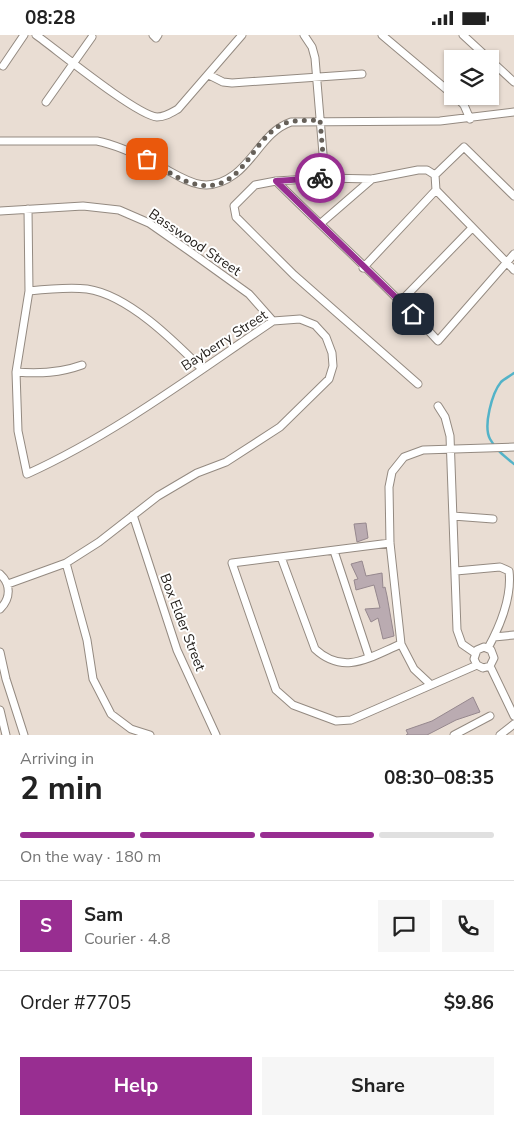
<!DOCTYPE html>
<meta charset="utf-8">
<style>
:root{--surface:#fff;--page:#f6f6f6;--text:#222;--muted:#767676;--line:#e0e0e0;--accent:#982e91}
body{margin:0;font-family:"Nunito Sans",sans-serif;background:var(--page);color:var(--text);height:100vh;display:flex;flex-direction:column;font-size:19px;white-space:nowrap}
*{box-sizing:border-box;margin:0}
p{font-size:16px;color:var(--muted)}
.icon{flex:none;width:28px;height:28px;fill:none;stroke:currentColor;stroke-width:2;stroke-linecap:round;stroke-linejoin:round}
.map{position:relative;height:700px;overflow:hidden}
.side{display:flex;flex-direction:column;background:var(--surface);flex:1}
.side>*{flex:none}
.tools{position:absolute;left:444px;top:15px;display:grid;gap:10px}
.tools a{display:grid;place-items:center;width:55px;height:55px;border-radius:0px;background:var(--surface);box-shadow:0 1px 4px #0004;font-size:25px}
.pin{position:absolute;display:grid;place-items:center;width:42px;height:42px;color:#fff;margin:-21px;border-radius:10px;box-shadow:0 2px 8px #0006}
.courier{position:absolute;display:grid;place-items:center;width:50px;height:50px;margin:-25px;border:4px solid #982e91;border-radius:50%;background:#fff;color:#222;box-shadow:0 1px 6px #0007}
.overview em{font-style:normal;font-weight:700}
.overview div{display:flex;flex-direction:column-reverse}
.overview{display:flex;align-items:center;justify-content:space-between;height:85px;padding:0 20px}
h1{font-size:32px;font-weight:700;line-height:38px}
.bar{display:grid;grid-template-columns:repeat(4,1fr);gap:8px 5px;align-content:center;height:60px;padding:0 20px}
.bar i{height:6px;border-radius:4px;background:var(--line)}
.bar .selected{background:var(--accent)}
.bar p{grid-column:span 4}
.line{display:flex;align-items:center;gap:12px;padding:0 20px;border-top:1px solid var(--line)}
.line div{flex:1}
.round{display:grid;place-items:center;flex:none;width:52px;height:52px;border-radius:0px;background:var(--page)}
.button{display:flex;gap:10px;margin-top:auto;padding:10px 20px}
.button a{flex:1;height:58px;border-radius:0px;background:var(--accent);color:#fff;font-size:20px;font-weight:700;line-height:58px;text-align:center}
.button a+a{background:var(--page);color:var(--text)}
.status{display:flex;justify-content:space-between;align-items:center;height:35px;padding:0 25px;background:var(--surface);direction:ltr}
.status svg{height:14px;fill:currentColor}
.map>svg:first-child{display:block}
</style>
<div class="status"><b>08:28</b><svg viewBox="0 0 49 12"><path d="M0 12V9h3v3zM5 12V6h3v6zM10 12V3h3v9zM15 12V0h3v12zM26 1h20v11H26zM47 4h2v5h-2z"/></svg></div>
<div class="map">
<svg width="514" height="700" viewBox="0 0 514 700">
<rect width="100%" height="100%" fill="#e9ddd3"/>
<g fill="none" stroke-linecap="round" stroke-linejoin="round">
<path stroke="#53b3c8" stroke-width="2.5" d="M514,338C510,341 504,344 501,347C492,358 483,391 490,404C496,415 504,421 514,429"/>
</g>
<path fill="#baabb1" stroke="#96888e" d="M366,488L368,503L357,507L354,489Z
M362,526L366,541L382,538L383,553L385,552L387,561L394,601L383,604L378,583L371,587L365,574L380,573L374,550L356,555L354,545L358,544L351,529Z
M473,662L480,677L456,685L427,700H406L408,699L406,695L432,686Z"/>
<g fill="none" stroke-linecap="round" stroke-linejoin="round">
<defs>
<path id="street" d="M36,0C57,15 136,80 157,82C165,82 171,78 178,74L242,0
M153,0L156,3L158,0
M304,0L312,12L315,23L325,143
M382,0L452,59
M463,0L514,47
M3,31L24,0
M209,40L223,47L232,48L362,39
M455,61L464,70L470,84
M46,67L92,2
M0,106H97C117,110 136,119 154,128C183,142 203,163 235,139C256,123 265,96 291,87L440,86L514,77
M276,146C330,200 387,250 438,306L514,219
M436,155L514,235
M0,176L83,171L119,175L149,188L192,218L249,259L273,286
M320,189L372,144
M363,233L436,155L435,140L464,112L514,161
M29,256C48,254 67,252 87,254C128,260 173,305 202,334
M401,266L472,193
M16,337C40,339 60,338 82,330
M418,349L294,240L236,182L234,171L255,150L276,146L325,143L372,144L418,135H427L435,140
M438,371L445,382L450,401L457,595L462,609L475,618
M133,480L177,615L216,700
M453,481L493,484
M390,508L232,528L276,655L293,670L336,686L351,685L477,630L483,633L490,631L494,623L491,615L484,612L477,615L474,624L477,630
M334,516L369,622
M281,522L315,614C344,641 370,622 401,609
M66,528L87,605L93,644L111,679L131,694L150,700
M456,536L500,532L509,536C512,561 500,591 488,613
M0,539C11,549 11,563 0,574
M8,549L66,528L99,507L158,461L197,438L226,427L280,392L329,344L333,331L332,318L326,302L315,290L300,284L273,286C193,340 115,399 27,439L18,396L16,337L29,256L28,174
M494,602L514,600
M0,617L6,644L24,700
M490,631L514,681
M430,649L414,634L401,609L390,508L389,452L392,437L404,422L423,415L514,412
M0,675L6,700
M454,700L490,681
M500,700L514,689"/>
</defs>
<use href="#street" stroke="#948a81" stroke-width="9"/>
<use href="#street" stroke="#fff" stroke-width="7"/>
</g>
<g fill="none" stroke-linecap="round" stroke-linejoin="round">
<path stroke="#666059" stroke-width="5" stroke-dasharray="0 9" d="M147,124C161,131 175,143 191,148C240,163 249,109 279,91C290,84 308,86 320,85L325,143H320"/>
<path stroke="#982e91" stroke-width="6" d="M320,143L276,146L413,279"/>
</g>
<g text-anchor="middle" stroke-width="4" stroke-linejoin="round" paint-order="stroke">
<g font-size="14" fill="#201c18" stroke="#fff">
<text transform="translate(195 207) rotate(34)" y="5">Basswood Street</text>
<text transform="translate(224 305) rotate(-33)" y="5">Bayberry Street</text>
<text transform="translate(183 587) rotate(69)" y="5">Box Elder Street</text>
</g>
</g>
</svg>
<div class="tools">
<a><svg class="icon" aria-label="layers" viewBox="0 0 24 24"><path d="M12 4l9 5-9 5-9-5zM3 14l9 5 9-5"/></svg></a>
</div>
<div class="pin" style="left:147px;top:124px;background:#ea580c"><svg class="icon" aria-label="bag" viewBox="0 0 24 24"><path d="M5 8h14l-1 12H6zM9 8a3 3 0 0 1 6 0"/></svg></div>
<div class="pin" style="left:413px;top:279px;background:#1f2937"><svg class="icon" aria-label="home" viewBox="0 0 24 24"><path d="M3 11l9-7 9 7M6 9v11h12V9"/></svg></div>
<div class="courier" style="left:320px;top:143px"><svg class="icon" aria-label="bike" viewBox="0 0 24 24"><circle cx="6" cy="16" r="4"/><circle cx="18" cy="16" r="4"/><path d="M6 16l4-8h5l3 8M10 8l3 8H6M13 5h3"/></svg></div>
</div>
<section class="side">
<div class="overview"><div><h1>2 min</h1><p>Arriving in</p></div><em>08:30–08:35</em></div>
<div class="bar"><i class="selected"></i><i class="selected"></i><i class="selected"></i><i></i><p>On the way · 180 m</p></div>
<div class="line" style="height:90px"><b class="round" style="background:var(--accent);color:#fff">S</b><div><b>Sam</b><p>Courier · 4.8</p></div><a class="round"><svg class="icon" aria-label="chat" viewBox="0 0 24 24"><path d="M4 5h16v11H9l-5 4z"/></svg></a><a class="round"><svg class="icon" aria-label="phone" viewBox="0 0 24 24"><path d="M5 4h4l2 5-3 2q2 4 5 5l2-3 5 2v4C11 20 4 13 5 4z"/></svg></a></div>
<div class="line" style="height:65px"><div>Order #7705</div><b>$9.86</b></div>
<div class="button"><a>Help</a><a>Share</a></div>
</section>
